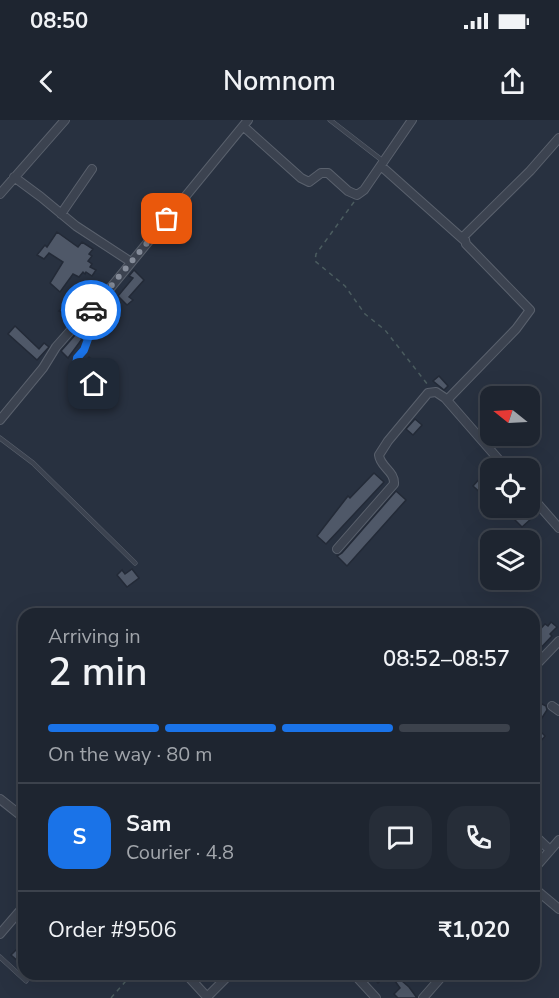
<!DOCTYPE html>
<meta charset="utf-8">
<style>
:root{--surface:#1e2530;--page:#262d38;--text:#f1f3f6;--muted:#a1a5ab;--line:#3c424c;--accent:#1a73e8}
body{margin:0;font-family:"Nunito Sans",sans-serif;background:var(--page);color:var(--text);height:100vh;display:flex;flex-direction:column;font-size:22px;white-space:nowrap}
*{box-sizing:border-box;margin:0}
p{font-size:20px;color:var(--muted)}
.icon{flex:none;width:33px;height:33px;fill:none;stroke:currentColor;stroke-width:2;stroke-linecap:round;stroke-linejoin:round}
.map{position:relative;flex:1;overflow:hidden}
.drawer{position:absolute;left:18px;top:488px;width:522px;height:372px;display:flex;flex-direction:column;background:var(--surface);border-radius:18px;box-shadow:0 6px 24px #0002,0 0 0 2px var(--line)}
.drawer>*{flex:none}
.needle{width:39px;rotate:288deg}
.buttons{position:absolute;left:480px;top:266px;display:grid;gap:12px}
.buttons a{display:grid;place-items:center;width:60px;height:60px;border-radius:12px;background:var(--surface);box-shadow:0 6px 24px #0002,0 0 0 2px var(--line);font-size:30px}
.pin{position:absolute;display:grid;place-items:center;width:51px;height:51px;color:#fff;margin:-26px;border-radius:12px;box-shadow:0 3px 9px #0006}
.courier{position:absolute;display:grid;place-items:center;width:60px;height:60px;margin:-30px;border:4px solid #1a73e8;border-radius:50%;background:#fff;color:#222;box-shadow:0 2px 8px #0007}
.overview em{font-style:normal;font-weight:600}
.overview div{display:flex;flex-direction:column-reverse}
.overview{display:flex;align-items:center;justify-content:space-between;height:102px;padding:0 30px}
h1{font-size:39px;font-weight:600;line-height:45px}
.bar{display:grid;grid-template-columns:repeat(4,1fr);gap:9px 6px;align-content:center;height:72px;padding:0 30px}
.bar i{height:8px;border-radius:4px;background:var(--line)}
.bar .on{background:var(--accent)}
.bar p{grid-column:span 4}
.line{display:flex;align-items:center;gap:15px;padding:0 30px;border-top:2px solid var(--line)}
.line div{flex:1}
.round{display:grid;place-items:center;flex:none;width:63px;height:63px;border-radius:18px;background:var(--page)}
.status{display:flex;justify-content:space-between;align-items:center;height:42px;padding:0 30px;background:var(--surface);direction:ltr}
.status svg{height:16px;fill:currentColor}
header{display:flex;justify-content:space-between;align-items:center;height:78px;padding:0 30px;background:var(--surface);font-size:27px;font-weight:600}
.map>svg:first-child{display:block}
</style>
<div class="status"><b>08:50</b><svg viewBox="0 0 49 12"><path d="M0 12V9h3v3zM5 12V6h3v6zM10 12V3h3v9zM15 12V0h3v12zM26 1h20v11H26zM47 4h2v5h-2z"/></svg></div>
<header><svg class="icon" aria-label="back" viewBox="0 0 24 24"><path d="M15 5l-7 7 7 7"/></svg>Nomnom<svg class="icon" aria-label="share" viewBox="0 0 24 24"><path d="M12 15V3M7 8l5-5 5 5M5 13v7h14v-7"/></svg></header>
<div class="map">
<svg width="559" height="878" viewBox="0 0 559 878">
<rect width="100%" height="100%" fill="#283140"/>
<path fill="#4f5868" stroke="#232a37" stroke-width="1.5" d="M57,112L78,127L82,122L93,129L89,134L92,136L88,141L92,144L90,147L96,150L92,156L86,152L85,154L83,152L79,157L73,154L60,172L50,163L63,142L49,133L44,139L37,135L45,125L47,127Z
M134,150L144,160L129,177L133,180L127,185L118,176L133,158L129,156Z
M70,181L77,190L73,194L71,193L69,195L59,191Z
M15,206L39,229L44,223L49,227L37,240L8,214Z
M76,214L82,219L68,238L61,231Z
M89,237L105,249L96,261L81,247Z
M439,256L448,266L444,270L433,261Z
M415,299L422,305L413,315L406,309Z
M374,353L384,362L326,424L317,416L348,376L350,378Z
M482,356L490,364V370L484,376L473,366Z
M396,371L406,380L347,446L337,436L342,433Z
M520,387L532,398L522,407L511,396Z
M132,449L139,458L127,467L117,455L122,450L125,454Z
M551,502L557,507L550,514L552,516L534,535V516L545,504L548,506Z
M534,580L546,586L547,590L536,607L545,616L540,622L534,617V599L538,594L534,591Z
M16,830L24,837L20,843L11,835Z
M369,854H388L378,863Z
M390,854H410L401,860L409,867L417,878H398L394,874L400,868Z"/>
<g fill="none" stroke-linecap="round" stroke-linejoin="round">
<defs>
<path id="lane" d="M330,0L383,41
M75,207L88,219L85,228L76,240V248L99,269
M0,318L33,343L135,443
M0,837L26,861"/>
<path id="street" d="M243,6L301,58L309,62L321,53H328L348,71L357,75L364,70L412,0
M381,46L464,120
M14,57L41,77L76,106L131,142
M0,74L65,0
M61,94L92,49
M447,280L516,209L530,190L466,124L464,116L530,51L559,18
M0,300L43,248L56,227L79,201L94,188L248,0
M530,375L559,408
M337,429L394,364C395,351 380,347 379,335L388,321L428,273L436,272L445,278L506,348
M534,547L559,521
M552,586L559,591
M0,679L24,698
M534,715L550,730
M534,749L559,720
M534,768L559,789
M0,814L24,786
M186,854L208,878
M354,854L376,878
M207,877L230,854
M423,878L444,854"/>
</defs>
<use href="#lane" stroke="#5a616d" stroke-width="5"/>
<use href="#street" stroke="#5a616d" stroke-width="10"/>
<path stroke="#4b5c5f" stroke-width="1.5" stroke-dasharray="4.5 4.5" stroke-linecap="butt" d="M354,82L316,134L315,141L345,166L365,194L385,210L428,265
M111,878L132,854"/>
<use href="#lane" stroke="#3c4350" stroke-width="4"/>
<use href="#street" stroke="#3c4350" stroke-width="8"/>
</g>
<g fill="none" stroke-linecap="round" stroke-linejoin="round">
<path stroke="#868d9a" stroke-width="6" stroke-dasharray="0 10.8" d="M91,190L167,99"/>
<path stroke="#1a73e8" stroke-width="8" d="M91,190L75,206L88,219L84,230L77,238L76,248L94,264"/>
</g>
</svg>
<div class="buttons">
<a><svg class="needle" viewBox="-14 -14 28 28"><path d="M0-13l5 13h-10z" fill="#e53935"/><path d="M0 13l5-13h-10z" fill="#a1a5ab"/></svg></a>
<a><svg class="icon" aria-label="locate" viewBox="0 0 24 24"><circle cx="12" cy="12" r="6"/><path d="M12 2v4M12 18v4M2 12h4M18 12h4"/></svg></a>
<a><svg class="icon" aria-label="layers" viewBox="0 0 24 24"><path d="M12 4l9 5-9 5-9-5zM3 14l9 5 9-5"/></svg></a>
</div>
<div class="pin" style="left:167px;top:99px;background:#ea580c"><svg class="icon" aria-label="bag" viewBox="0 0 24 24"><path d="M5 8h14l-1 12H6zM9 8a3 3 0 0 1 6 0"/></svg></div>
<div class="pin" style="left:94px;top:264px;background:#1f2937"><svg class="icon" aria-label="home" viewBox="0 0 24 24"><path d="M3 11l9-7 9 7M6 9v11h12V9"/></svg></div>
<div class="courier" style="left:91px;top:190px"><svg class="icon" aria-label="car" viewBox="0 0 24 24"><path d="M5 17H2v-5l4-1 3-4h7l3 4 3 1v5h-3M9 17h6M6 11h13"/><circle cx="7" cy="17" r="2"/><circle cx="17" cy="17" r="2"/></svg></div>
<section class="drawer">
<div class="overview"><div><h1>2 min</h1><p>Arriving in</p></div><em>08:52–08:57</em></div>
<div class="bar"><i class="on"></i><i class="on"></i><i class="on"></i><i></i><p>On the way · 80 m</p></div>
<div class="line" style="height:108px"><b class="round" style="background:var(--accent);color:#fff">S</b><div><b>Sam</b><p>Courier · 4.8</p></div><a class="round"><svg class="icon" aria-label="chat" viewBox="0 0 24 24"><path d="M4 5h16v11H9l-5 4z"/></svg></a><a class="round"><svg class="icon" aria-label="phone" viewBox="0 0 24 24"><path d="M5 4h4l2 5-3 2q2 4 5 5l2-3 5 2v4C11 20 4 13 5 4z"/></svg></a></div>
<div class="line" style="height:78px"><div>Order #9506</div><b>₹1,020</b></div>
</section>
</div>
